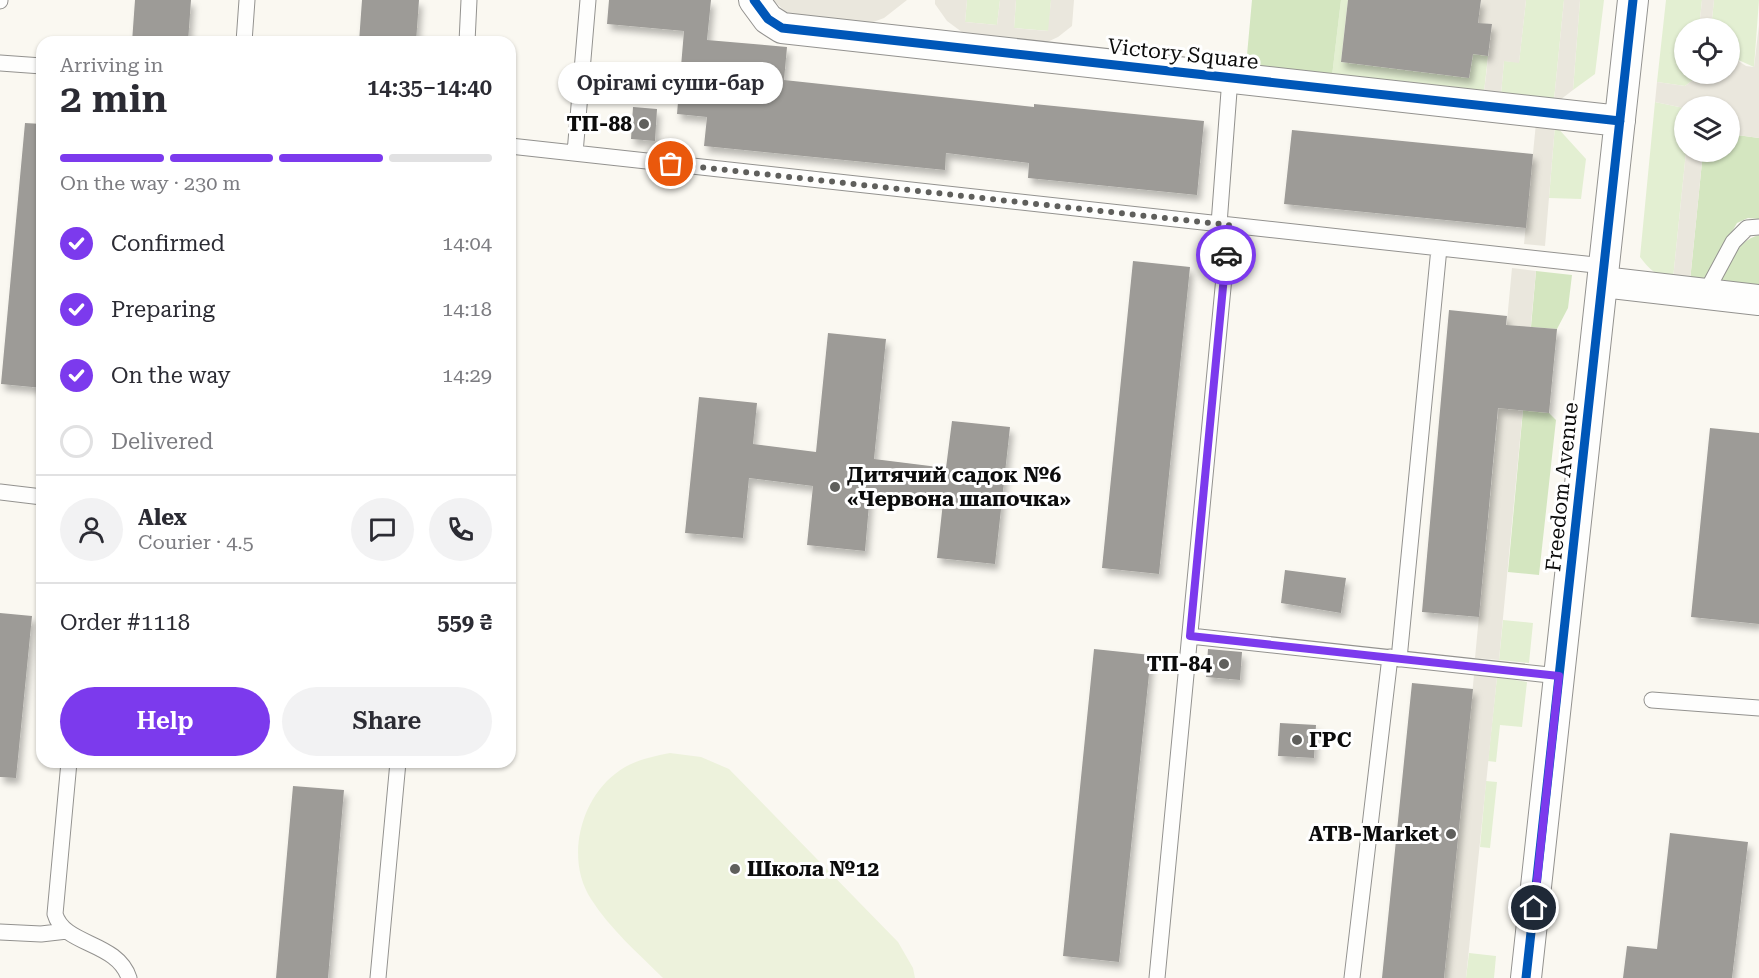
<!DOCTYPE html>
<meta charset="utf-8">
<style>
:root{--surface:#fff;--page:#f2f2f3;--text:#2b2b33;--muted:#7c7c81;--line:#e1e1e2;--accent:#7c3aed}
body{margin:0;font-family:"Roboto Serif",serif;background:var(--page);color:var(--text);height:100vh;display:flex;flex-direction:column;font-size:22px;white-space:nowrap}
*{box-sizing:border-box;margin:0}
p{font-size:20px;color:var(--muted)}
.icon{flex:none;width:33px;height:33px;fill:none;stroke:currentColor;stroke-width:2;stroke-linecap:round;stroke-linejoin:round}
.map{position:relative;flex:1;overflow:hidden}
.sheet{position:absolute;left:36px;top:36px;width:480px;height:732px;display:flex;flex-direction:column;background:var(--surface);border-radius:18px;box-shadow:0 2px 4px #0004}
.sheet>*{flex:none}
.tools{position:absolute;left:1674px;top:18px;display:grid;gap:12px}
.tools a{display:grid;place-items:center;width:66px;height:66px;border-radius:50%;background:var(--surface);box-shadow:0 2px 4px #0004;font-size:30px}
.pin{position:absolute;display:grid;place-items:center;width:51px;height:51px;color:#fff;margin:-26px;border:3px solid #fff;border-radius:50%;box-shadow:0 2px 6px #0007}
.courier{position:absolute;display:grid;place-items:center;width:60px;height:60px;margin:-30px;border:4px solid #7c3aed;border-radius:50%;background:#fff;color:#222;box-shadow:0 2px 8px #0007}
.bubble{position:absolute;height:42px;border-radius:21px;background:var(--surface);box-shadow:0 2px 4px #0004;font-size:20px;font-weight:600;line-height:42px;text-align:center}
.head em{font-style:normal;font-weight:600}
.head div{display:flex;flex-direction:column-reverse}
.head{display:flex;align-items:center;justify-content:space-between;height:102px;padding:0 24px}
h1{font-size:39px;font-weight:600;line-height:45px}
.bar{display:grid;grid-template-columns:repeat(4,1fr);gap:9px 6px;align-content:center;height:72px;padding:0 24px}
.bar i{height:8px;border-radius:4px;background:var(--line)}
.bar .on{background:var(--accent)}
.bar p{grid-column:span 4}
.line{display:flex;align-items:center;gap:15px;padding:0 24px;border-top:2px solid var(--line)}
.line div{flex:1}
.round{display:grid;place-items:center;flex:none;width:63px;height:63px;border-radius:32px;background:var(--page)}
ol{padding:0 24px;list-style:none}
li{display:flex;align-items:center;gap:18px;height:66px}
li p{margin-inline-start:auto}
li .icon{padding:6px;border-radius:50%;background:var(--accent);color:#fff;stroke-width:4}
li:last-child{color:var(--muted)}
li i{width:33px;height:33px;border:3px solid var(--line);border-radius:50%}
.action{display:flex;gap:12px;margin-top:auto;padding:12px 24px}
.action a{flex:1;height:69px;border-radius:36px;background:var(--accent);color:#fff;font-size:24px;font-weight:600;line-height:69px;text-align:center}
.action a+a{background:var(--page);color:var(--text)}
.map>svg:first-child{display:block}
</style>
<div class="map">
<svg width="1759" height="978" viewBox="0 0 1759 978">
<defs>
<filter id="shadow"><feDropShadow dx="3.5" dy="6" stdDeviation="3" flood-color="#0004"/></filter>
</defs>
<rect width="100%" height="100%" fill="#faf8f1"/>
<path fill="#e3efd2" d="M967,0H1000L997,25L965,22Z
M1016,0H1051L1049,31L1014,28Z
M1341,0H1348L1341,62L1469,78L1473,54L1488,56L1484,92L1332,76Z
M1526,0H1564L1554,100L1501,94L1504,61L1519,62Z
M1580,0H1604L1595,74L1573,90Z
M1666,0H1702L1699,28H1684V74H1694L1693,80L1685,86L1657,82Z
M1714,0H1759L1754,67L1734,58L1730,49V28H1711Z
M1655,102L1684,108L1686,152L1673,279C1657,277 1649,269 1640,257Z
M1555,125L1586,159L1581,199L1549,198Z
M1503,620L1533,623L1529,663L1499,660Z
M1497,677L1527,682L1522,727L1500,725L1496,762L1488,761Z
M1486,781L1497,782L1490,848L1480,847Z
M1469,953L1496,956L1494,978H1466Z"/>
<path fill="#d4e6c0" d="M1252,0H1341L1332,76L1246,66Z
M1730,134L1759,138V219L1748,218L1737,223L1703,283L1690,281L1703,152H1730Z
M1759,235V289L1719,284C1729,264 1736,241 1759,235Z
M1536,271L1572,275L1568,308L1557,329L1531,327Z
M1523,410L1549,413L1556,420L1539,575L1508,572Z"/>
<path fill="#edf2dc" d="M670,753L701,757L729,769L898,942L913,968L915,978H663C638,953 610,929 591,899C566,861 579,802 615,774C631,761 650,757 670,753Z"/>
<path fill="#eae7dd" d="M773,0H907L884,18L868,24L789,15Z
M935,0H967L965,22L997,25L1000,0H1016L1014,28L1048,31L1051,0H1074L1072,26L1058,37L1043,44L966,35L947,21L935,4Z
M1481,0H1526L1519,63L1504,61L1501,94L1484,92L1492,25L1478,23Z
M1564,0H1580L1573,90L1560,100H1554Z
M1702,0H1714L1711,28H1699Z
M1759,25V138L1730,134V106L1684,108L1655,102L1657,82L1685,86L1693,80L1694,74H1730V49L1734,58L1746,66L1754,67Z
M1536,123L1555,125L1545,246L1524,244Z
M1686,152H1703L1690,281L1673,279Z
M1512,268L1536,271L1499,660L1475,658Z
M1474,675L1497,677L1466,978H1444Z"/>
<path fill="#9d9b97" filter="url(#shadow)" d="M135,0H191L188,42H132Z
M362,0H419L416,42H359Z
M609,0H711L707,40L787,47L784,80L1034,107V104L1204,121L1197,195L1028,178L1029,163L946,153L945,170L704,146L707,117L677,114L684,31L607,24Z
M1348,0H1481L1478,23L1492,24L1488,56L1473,54L1469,78L1341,62Z
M633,107L657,109L655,141L631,139Z
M25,123L42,124V388L1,384Z
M1292,130L1533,154L1526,228L1284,204Z
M1133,261L1190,267L1159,574L1102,568Z
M1449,310L1507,316L1506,325L1557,329L1549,413L1498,408L1479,617L1422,612Z
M828,333L886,339L874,459L946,468L952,421L1010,427L995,564L937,558L943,502L870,493L865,551L807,545L813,486L749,478L743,538L685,533L699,397L757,403L753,444L816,452Z
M1710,428L1759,433V624L1691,617Z
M1285,570L1346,578L1341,613L1281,603Z
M0,613L32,616L16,778L0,777Z
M1094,649L1151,655L1119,962L1063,956Z
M1208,649L1242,652L1240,680L1206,677Z
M1412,683L1473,689L1444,978H1382Z
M1280,723L1316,725L1314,758L1278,756Z
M293,786L344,790L328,978H276Z
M1670,833L1748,842L1732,978H1623L1627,946L1657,949Z"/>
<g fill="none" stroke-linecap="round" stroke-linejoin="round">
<defs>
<path id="service" d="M0,1V0
M244,42L247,0
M467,42L469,0
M0,63L42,66
M510,146L1604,266
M575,153L588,0
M1219,224L1230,78
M1705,294L1733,242L1747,228L1759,227
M0,492L42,497
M1190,636L1559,676
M1399,659L1439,248
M1652,700L1759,708
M69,762L55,914C64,946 117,941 129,978
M0,932L41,934L67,931
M378,978L398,762
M1157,978L1229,225
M1352,978L1390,657"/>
<path id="minor" d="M754,0L768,19L782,28L1620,121
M1603,282L1759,300
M1526,978L1633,0"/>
</defs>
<use href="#service" stroke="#93928f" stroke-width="17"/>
<use href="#minor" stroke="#93928f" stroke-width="32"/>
<use href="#service" stroke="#fefefd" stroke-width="15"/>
<use href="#minor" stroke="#fefefd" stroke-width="30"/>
<defs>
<path id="cycleway" d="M754,0L768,19L782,28L1620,121
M1526,978L1633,0"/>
</defs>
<use href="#cycleway" stroke="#fff" stroke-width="13"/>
<use href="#cycleway" stroke="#0057b8" stroke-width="9"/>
</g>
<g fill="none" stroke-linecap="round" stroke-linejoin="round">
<path stroke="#5f5f5c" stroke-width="6" stroke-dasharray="0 10.8" d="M671,164L1229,225L1226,255"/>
<path stroke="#7c3aed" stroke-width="8" d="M1226,255L1190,636L1559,676L1534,908"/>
</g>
<g fill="#5f5f5c" stroke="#fff" stroke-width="2">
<circle cx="644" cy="124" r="6"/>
<circle cx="835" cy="487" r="6"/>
<circle cx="1224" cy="664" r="6"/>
<circle cx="1297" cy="740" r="6"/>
<circle cx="1451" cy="834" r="6"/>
<circle cx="735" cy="869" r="6"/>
</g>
<g text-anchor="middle" stroke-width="6" stroke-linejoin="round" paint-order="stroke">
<g font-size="21" fill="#0c0c0c" stroke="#fff">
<text transform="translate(1183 54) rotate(6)" y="7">Victory Square</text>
<text transform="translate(1562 487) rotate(-84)" y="7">Freedom Avenue</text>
</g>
<g font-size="21" font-weight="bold" fill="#0c0c0c" stroke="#fff" text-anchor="end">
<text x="632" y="131">ТП-88</text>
<text x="847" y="482" text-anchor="start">Дитячий садок №6<tspan x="847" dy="24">«Червона шапочка»</tspan></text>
<text x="1212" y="671">ТП-84</text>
<text x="1309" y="747" text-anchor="start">ГРС</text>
<text x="1439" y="841">ATB-Market</text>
<text x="747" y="876" text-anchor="start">Школа №12</text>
</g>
</g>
</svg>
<div class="tools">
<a><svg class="icon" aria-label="locate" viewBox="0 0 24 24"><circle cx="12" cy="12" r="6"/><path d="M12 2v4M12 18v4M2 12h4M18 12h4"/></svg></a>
<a><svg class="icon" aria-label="layers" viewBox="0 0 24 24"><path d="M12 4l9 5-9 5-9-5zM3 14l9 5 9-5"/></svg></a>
</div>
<div class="pin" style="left:671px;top:164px;background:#ea580c"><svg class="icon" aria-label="bag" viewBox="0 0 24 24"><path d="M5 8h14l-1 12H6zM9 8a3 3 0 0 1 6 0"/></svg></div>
<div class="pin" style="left:1534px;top:908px;background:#1f2937"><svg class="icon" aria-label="home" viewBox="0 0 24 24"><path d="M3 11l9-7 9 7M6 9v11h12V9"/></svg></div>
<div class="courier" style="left:1226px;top:255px"><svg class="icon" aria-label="car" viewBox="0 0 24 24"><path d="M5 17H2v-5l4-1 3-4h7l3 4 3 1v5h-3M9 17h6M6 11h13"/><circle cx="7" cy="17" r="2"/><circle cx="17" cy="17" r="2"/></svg></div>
<div class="bubble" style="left:558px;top:62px;width:225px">Орігамі суши-бар</div>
<section class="sheet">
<div class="head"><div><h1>2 min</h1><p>Arriving in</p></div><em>14:35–14:40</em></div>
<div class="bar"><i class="on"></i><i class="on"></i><i class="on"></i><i></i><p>On the way · 230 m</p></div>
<ol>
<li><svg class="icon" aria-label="check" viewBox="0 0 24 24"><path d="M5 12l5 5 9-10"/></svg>Confirmed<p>14:04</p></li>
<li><svg class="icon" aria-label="check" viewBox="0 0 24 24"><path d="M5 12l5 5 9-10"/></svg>Preparing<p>14:18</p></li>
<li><svg class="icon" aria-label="check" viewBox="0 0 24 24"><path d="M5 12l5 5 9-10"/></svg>On the way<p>14:29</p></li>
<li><i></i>Delivered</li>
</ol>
<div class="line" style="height:108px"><a class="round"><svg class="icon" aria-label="person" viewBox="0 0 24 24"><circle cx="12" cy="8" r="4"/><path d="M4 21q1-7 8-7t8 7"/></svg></a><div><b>Alex</b><p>Courier · 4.5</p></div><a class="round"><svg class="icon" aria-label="chat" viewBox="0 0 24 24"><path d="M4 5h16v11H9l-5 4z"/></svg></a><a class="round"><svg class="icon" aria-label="phone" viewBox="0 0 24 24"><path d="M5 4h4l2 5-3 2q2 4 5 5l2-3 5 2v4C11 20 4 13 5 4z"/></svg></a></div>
<div class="line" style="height:78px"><div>Order #1118</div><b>559 ₴</b></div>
<div class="action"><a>Help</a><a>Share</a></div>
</section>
</div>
